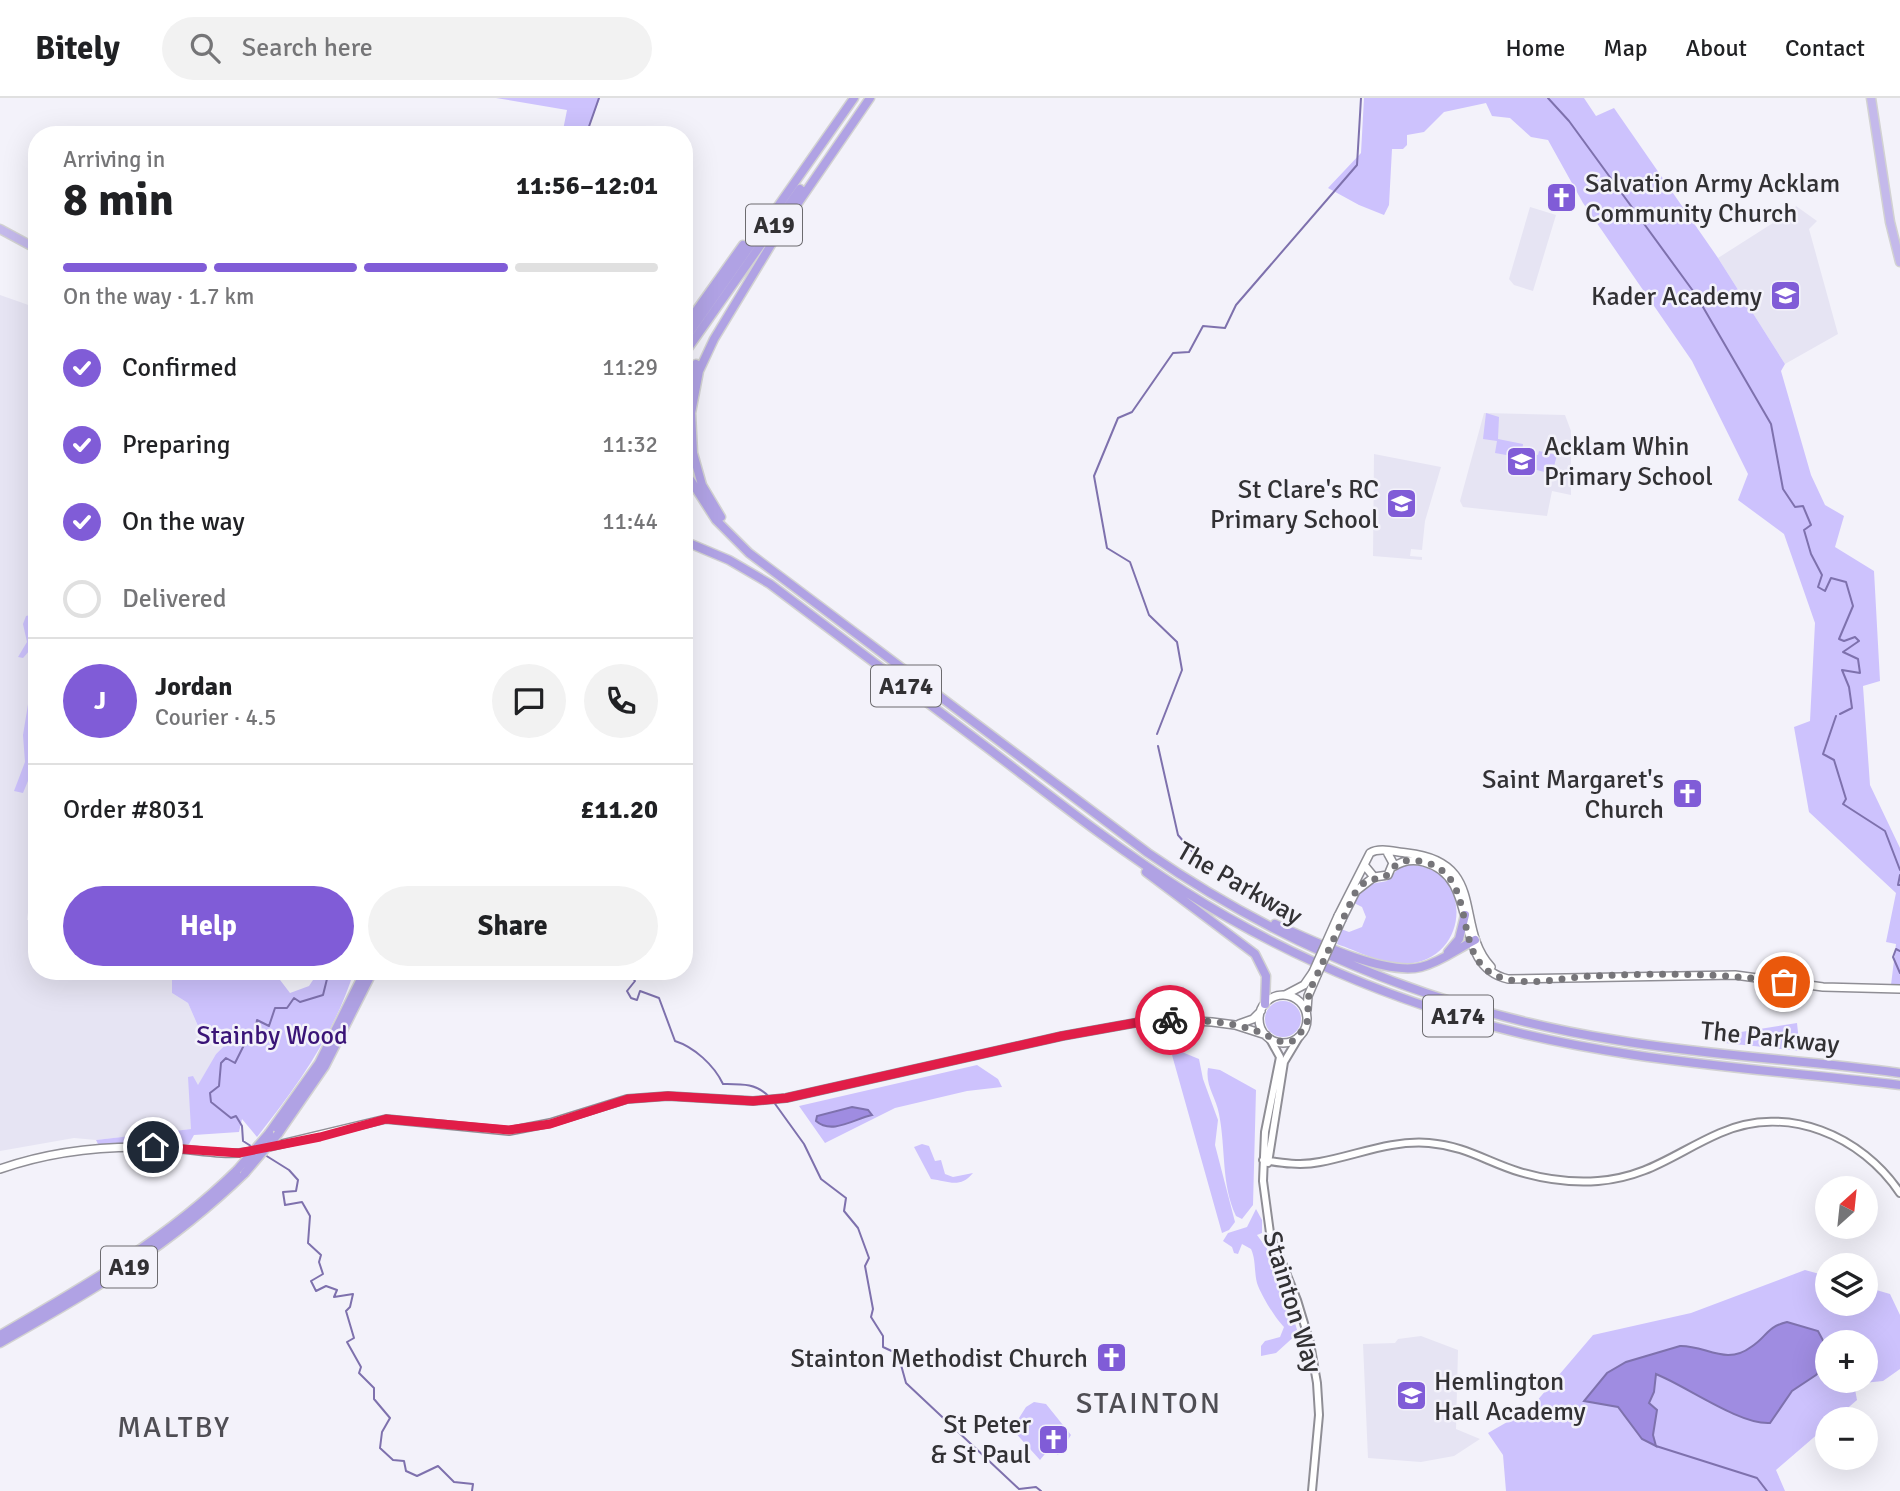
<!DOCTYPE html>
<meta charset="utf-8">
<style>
:root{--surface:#fff;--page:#f2f2f2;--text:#202124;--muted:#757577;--line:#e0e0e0;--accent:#805cd7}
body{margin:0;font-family:Signika,sans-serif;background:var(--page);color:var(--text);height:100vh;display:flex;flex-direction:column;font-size:26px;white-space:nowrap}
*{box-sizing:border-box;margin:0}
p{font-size:23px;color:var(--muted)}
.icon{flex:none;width:38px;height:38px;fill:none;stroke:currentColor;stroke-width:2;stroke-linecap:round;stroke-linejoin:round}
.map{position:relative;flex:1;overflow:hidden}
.panel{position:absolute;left:28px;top:28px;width:665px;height:854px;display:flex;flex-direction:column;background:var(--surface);border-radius:28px;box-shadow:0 7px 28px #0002}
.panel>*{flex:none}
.needle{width:46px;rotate:27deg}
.controls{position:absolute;left:1815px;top:1078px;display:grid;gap:14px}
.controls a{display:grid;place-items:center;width:63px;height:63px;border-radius:50%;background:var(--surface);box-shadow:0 7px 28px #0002;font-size:35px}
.pin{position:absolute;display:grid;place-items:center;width:60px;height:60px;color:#fff;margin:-30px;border:4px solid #fff;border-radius:50%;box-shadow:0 2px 7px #0007}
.courier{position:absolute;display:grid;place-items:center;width:70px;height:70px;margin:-35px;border:5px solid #e11d48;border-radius:50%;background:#fff;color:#222;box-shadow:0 2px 9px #0007}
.summary em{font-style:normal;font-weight:700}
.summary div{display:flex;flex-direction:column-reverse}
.summary{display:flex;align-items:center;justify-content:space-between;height:119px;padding:0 35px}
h1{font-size:46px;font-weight:700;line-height:52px}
.bar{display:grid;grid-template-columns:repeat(4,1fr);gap:10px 7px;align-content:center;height:84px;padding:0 35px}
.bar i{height:9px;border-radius:5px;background:var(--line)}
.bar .active{background:var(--accent)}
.bar p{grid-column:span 4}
.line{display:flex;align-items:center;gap:18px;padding:0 35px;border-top:2px solid var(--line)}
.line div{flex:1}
.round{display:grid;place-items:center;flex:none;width:74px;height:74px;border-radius:37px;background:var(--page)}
ol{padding:0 35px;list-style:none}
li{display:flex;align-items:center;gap:21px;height:77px}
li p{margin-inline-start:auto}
li .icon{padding:7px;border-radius:50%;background:var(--accent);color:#fff;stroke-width:4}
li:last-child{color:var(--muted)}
li i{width:38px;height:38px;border:4px solid var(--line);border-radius:50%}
.cta{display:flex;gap:14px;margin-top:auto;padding:14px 35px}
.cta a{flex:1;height:80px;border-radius:42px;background:var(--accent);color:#fff;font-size:28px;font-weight:700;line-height:80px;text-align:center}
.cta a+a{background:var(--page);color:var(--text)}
header{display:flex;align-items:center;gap:42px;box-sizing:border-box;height:98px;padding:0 35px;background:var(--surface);border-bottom:2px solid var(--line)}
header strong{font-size:33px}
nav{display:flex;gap:38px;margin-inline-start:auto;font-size:24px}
.search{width:490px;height:63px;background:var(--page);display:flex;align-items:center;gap:18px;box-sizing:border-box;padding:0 24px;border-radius:38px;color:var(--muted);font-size:26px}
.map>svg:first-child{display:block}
</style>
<header>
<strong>Bitely</strong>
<div class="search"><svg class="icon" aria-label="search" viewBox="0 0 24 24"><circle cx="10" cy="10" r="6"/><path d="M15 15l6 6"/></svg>Search here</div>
<nav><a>Home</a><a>Map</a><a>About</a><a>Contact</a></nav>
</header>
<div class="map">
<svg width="1900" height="1393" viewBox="0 0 1900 1393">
<rect width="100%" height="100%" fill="#f3f2fa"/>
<path fill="#e6e4f3" d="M1796,108L1817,123L1809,131L1838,236L1785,266L1718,160L1787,116L1790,117Z
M1530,109L1556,117L1533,193L1514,187L1509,181Z
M0,197L37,210V761H35L27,822L37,821V873H172V895L188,905L198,928L226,946L216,956L198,988L191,1031L96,1042L74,1040L0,1053Z
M1484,315L1565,317L1571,333V397L1552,393L1547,418L1463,409L1460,403Z
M1374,356L1441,369L1425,423L1422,452L1411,451L1410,458L1422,459V462L1373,458Z
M1421,1238L1458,1252L1456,1331L1480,1341L1454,1358L1421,1364L1368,1360L1363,1246L1395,1245L1398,1241Z"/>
<path fill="#cdc2fd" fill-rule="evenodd" d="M496,0H600L586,37H562L567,12Z
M1364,0H1584L1596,18L1614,10L1718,160L1785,266L1781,273L1811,377L1825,407L1844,418L1835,449L1874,473L1880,583L1863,588L1870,687L1900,750V887H1891L1896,846L1886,844L1896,795L1809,714L1794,629L1810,623L1815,525L1784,436L1738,402L1748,376L1692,263L1583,105L1548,42L1531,39L1510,20L1492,18L1486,5L1444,14L1424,34L1407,37V47L1403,51H1392L1389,107L1384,117L1359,107L1328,90L1361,55Z
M1486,315L1499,319L1498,341L1523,346L1522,354L1538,357L1539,353L1557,357L1552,376L1533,371L1535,362L1495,355L1497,343L1483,341Z
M37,515V661L23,695L14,693L25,664L23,637L29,600L35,581V553L30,552L23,560L18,559L27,544L23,526L26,518Z
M1407,767C1474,765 1473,864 1404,866C1382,866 1357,853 1337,846L1341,831L1349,834L1362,829L1366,819L1362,809L1354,805C1366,785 1367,787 1387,783L1400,769Z
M172,873H264L277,878L290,895L309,888L319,873H354C334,937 298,987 257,1039L242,1021L239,1034L194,1037L189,1046H98L96,1042L191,1031L188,979L193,978L198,987L216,956L226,946L198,928L188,905L172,895Z
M1265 921a18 18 0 1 1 36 0a18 18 0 1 1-36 0Z
M1797,925L1800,953L1725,945L1722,937Z
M1177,952L1199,961L1203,981L1218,1022L1215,1047L1235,1124L1229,1132L1222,1135L1172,957Z
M977,967L998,981L1002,989L967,993L895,1010L825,1045L799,1008Z
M1208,970L1220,972L1256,992L1253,1107L1242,1121L1236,1118C1221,1086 1226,1051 1219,1016C1216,999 1205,988 1208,970Z
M922,1046L929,1048L935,1063L941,1062L945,1076L953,1079L973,1075C960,1091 948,1083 931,1081L914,1049Z
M1256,1111L1262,1122V1135L1257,1137L1276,1163L1280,1196L1288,1202L1298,1235L1276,1255L1261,1258V1248L1265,1243L1280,1239L1284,1229C1275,1220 1261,1197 1257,1185C1254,1173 1256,1162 1251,1151L1242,1146L1238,1156L1234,1155L1232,1149L1223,1143L1228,1135L1247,1129Z
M1805,1172L1827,1178V1206H1866V1189L1890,1196L1900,1217V1271L1883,1283L1854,1286L1857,1302L1835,1321H1827V1328L1776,1372L1785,1393H1506L1503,1357L1488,1335L1530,1311L1593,1237L1691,1215ZM1827,1244H1866V1283H1827Z
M1034,1304L1046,1306L1071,1337L1058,1357L1049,1351L1040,1362L1012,1331L1026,1309Z"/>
<path fill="#9f8ce1" stroke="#7e71ad" stroke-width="2" d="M852,1009L868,1012L872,1017C854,1021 832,1037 816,1023L817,1018Z
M1787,1224L1818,1233L1826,1248L1827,1265L1816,1277L1792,1293L1770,1325C1740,1327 1686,1288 1656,1276L1654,1294L1649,1305L1657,1312L1653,1337L1656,1348L1642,1341L1618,1309L1584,1303L1607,1275L1626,1264L1680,1248C1705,1247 1726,1268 1751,1249C1767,1239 1766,1229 1787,1224Z"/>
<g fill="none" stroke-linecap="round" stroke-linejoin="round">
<path stroke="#7e71ad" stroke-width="2" d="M1548,0L1569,23L1696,197L1771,326L1783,391L1795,409L1803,408L1811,427L1804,432L1811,456L1822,477L1818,489L1825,493L1831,480L1846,484L1853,508L1839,541L1844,543L1855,539L1859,543L1843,554L1858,561L1860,575L1842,572L1849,589L1852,610L1840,616
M586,37L599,0
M1836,618L1823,656L1834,662L1846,701L1843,706L1885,733L1900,772
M1157,636L1182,572L1177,544L1149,517L1130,464L1107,450L1094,378L1118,320L1132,314L1173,255L1189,254L1203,228L1225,230L1236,207L1357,67L1361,0
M1158,648L1178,737L1202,765
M1900,777L1898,787H1900
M627,873L635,883L627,893L631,900L637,902L640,893L659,900L675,943C694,949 714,967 723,986C740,986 757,985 769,999
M1900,875L1893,859L1896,851L1900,853
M773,1003L804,1046L821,1081L846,1100L844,1113L858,1130L869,1160L865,1168L873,1211L871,1219L883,1238V1249L898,1256L906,1285L1019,1391L1036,1389L1041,1393
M254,1050L243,1043L242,1028L236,1018L231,1020L211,1004L210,995L219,988L221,965L226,960L235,965L249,937L255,936L257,922L269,928L275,910H287L294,900L300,904L323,897L329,873
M265,1057L289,1072L298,1082L296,1093L283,1094L285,1107L302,1104L310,1118L308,1145L321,1157L319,1164L323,1176L311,1183L316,1193L326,1188L337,1192L334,1199L353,1196L350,1209L346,1213L354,1240L347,1244L361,1269L359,1275L374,1290V1301L390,1320L382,1334L380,1350L393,1362L404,1363L406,1373L417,1378L438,1368L454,1384L473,1386L472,1393
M1656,1348L1757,1380L1767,1393"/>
<defs>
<path id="tertiary" d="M1270,941L1280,959L1265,1034L1263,1083L1270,1135L1297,1202L1310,1245L1317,1285L1319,1317L1312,1393
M1263,1062C1282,1065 1301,1068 1320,1064C1358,1057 1390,1042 1429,1045C1466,1048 1487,1064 1520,1074C1544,1081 1572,1085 1598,1083C1649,1079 1676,1054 1720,1035C1787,1005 1862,1038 1900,1095
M1268,1065L1284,964L1299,939"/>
<path id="secondary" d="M1365,768L1374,779L1388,777L1393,765L1387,754
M1393,769C1403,762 1413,761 1424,764C1484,780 1448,867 1508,881L1735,877L1823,889L1900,891
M1338,818L1370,755C1380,749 1395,754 1407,755C1489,764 1453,828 1491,869
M1342,821L1356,793L1374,779
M1285,897L1304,887L1313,874
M1259 921a24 24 0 1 1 48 0a24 24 0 1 1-48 0Z
M1307,912L1308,898L1317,877
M1239,926L1253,921L1261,913
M0,1071C54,1052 110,1047 166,1050C194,1051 220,1058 248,1054L386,1021L509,1033L550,1025L627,1001L668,998L753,1003L786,1000L1062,938L1140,924L1180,922L1212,924L1235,927L1266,937"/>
<path id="primary" d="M1871,0L1890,124L1900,164
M0,131L37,151"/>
<path id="trunk" d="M696,213L743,147
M684,228L700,209
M684,242L854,0
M684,256L800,91
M684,298L696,266
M684,372L716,422L749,455L1148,755C1289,852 1447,915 1616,942C1710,958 1806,962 1900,975
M721,419L702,387L693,355L691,315L699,273L714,241L783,127L870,0
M684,443L729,462L770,486C843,541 916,596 989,651C1053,700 1116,750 1184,793C1272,849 1368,892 1467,921C1607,963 1755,970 1900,987
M1146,774L1255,856L1266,878L1265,906
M1275,826C1310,842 1384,878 1421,869C1441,864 1457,851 1475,842
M1448,854L1459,841L1465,817
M269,1035L319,965L365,873
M278,1036L325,968L373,873
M0,1237C85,1188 167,1141 237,1072
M0,1245C92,1193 169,1149 245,1075"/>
</defs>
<use href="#tertiary" stroke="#8f8e95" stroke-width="10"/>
<use href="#secondary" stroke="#8f8e95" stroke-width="10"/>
<use href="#primary" stroke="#d2d2d2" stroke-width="11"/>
<use href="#trunk" stroke="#d2d2d2" stroke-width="11"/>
<use href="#tertiary" stroke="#fff" stroke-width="6"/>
<use href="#secondary" stroke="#fff" stroke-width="7"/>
<use href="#primary" stroke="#c4b9eb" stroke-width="8"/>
<use href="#trunk" stroke="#b0a2e4" stroke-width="8"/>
<defs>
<path id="secondary-bridge" d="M1313,874L1338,818
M1317,877L1342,821"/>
<path id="trunk-bridge" d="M237,1072L269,1035
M245,1075L278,1036"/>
</defs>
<use href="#secondary-bridge" stroke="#8f8e95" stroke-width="10" stroke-linecap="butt"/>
<use href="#trunk-bridge" stroke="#d2d2d2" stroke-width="11" stroke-linecap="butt"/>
<use href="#secondary-bridge" stroke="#fff" stroke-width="7"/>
<use href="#trunk-bridge" stroke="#b0a2e4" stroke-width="8"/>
</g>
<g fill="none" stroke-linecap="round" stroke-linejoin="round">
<path stroke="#767579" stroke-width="7" stroke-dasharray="0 12.6" d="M1170,922C1199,922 1231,923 1259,934C1273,939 1279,948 1295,942L1307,926L1309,894L1356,793C1372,774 1376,786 1387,777C1392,774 1392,769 1398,766C1406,761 1415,762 1424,764C1481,778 1449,858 1497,878C1526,890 1563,879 1593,878C1656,875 1722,875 1784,884"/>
<path stroke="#e11d48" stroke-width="9" d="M153,1049L239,1055L320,1039L386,1021L509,1032L550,1026L628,1001L668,998L753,1003L786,1000L1062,938L1140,924L1170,922"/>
</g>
<defs>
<symbol id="church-square" viewBox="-11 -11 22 22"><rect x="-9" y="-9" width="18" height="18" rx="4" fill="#805cd7" stroke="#f3f2fa"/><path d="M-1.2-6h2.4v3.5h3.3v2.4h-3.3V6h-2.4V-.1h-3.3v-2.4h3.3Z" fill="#fff"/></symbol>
<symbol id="school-square" viewBox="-11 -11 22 22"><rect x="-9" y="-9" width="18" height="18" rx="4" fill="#805cd7" stroke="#f3f2fa"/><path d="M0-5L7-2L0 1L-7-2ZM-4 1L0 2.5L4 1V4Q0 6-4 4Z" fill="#fff"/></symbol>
</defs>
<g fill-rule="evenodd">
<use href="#church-square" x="1544" y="82" width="35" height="35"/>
<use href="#school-square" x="1768" y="180" width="35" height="35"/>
<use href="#school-square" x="1504" y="346" width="35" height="35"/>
<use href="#school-square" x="1384" y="388" width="35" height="35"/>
<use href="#church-square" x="1670" y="678" width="35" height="35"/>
<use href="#church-square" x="1094" y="1242" width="35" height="35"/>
<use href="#school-square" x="1394" y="1280" width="35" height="35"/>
<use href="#church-square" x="1036" y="1324" width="35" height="35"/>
</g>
<g text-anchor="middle" stroke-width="5" stroke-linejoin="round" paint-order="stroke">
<g fill="#f3f2fa" stroke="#6c6b6f" stroke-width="2">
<rect x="746" y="106.5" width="56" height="41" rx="5"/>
<rect x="871" y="567.5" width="70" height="41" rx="5"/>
<rect x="1423" y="897.5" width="70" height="41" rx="5"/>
<rect x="101" y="1148.5" width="56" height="41" rx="5"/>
</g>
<g font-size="24" font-weight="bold" fill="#323134">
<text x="774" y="135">A19</text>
<text x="906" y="596">A174</text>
<text x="1458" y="926">A174</text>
<text x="129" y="1177">A19</text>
</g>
<g font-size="26" fill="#323134" stroke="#f3f2fa" text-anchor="end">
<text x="1585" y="94" text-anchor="start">Salvation Army Acklam<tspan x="1585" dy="30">Community Church</tspan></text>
<text x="1762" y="207">Kader Academy</text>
<text x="1544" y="357" text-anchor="start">Acklam Whin<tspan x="1544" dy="30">Primary School</tspan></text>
<text x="1379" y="400">St Clare's RC<tspan x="1379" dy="30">Primary School</tspan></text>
<text x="1664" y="690">Saint Margaret's<tspan x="1664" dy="30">Church</tspan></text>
<text x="1088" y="1269">Stainton Methodist Church</text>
<text x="1434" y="1292" text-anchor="start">Hemlington<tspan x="1434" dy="30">Hall Academy</tspan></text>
<text x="1031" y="1335">St Peter<tspan x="1031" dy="30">&amp; St Paul</tspan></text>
</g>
<g font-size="26" fill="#323134" stroke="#f3f2fa">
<text transform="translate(1240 785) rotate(30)" y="9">The Parkway</text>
<text transform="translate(1770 939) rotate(6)" y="9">The Parkway</text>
<text transform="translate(1293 1204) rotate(73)" y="9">Stainton Way</text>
</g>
<g font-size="26" fill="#3a1477" stroke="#f3f2fa">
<text x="272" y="946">Stainby Wood</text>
</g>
<g font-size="30" letter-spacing="2" fill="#4f4e54" stroke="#f3f2fa">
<text x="1149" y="1315">STAINTON</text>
<text x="174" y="1339">MALTBY</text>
</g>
</g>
</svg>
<div class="controls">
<a><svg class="needle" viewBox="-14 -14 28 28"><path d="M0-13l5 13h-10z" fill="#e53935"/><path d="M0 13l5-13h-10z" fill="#757577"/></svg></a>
<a><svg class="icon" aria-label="layers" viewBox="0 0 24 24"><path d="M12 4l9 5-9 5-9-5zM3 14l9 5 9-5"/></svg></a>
<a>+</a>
<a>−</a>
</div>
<div class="pin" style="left:1784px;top:884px;background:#ea580c"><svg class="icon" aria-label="bag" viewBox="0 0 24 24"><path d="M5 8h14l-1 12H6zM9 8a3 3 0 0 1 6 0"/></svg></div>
<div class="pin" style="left:153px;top:1049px;background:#1f2937"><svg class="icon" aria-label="home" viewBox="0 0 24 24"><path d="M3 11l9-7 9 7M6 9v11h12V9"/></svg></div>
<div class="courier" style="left:1170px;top:922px"><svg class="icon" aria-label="bike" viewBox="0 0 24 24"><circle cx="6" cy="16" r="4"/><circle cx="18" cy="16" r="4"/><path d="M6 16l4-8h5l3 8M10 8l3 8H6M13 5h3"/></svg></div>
<section class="panel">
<div class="summary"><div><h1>8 min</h1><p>Arriving in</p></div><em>11:56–12:01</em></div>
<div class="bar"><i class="active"></i><i class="active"></i><i class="active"></i><i></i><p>On the way · 1.7 km</p></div>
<ol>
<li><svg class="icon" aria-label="check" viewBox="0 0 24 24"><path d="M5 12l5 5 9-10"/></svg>Confirmed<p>11:29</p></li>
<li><svg class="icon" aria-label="check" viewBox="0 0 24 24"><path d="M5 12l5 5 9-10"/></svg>Preparing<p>11:32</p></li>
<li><svg class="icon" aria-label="check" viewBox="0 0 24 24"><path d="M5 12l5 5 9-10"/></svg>On the way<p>11:44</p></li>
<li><i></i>Delivered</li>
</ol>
<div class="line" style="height:126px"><b class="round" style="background:var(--accent);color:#fff">J</b><div><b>Jordan</b><p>Courier · 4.5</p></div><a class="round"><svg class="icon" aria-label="chat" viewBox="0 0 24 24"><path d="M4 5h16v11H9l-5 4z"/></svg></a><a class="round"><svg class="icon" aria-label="phone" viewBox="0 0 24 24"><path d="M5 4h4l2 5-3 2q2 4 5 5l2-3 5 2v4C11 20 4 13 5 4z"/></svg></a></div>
<div class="line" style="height:91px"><div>Order #8031</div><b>£11.20</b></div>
<div class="cta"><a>Help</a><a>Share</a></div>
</section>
</div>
